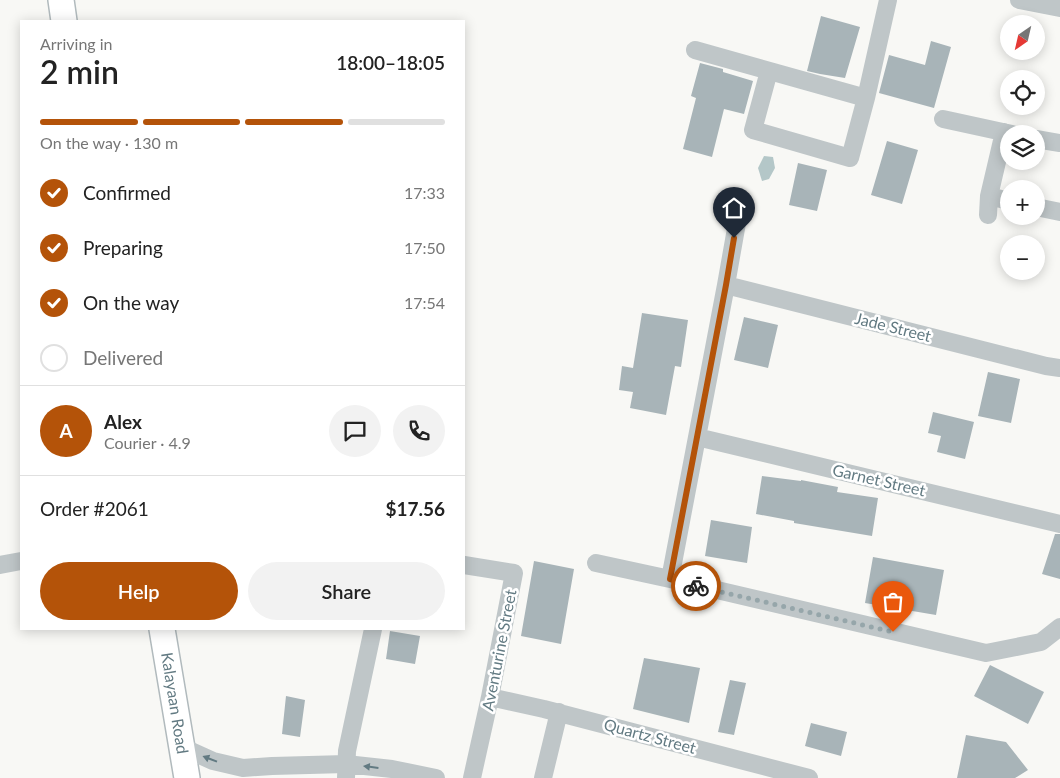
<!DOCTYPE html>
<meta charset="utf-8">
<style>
:root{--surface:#fff;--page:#f2f2f2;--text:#222;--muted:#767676;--line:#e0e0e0;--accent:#b45309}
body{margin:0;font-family:Lato,sans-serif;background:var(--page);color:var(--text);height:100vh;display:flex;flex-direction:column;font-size:19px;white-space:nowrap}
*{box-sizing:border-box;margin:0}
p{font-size:16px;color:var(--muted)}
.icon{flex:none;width:28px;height:28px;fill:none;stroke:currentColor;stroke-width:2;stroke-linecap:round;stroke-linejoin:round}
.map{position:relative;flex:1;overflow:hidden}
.side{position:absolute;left:20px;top:20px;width:445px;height:610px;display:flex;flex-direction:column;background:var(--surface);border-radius:0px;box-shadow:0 2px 12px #0003}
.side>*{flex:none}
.needle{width:32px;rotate:214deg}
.tools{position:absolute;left:1000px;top:15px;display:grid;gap:10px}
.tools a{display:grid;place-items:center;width:45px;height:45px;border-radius:50%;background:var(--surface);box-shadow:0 2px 12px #0003;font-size:25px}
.pin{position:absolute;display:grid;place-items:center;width:42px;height:42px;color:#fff;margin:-51px -21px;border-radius:50% 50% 50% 0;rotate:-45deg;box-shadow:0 0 5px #0007}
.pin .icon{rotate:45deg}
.courier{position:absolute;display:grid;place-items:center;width:50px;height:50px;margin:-25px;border:4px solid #b45309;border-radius:50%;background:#fff;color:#222;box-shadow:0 1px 6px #0007}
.summary em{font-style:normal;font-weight:600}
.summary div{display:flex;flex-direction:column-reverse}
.summary{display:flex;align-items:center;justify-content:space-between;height:85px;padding:0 20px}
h1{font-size:32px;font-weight:600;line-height:38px}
.bar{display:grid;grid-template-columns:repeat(4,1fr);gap:8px 5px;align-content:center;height:60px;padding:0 20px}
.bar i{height:6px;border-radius:4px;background:var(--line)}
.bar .selected{background:var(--accent)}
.bar p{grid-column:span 4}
.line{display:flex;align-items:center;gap:12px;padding:0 20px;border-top:1px solid var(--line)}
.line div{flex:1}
.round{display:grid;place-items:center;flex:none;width:52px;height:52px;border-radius:26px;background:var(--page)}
ol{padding:0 20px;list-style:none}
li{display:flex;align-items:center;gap:15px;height:55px}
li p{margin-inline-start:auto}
li .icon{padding:5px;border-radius:50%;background:var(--accent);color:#fff;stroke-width:4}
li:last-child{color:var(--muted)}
li i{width:28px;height:28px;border:2px solid var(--line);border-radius:50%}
.primary-button{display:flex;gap:10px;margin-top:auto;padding:10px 20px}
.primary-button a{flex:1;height:58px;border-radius:30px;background:var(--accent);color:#fff;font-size:20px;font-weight:600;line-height:58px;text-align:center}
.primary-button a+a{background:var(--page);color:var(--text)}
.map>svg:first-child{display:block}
</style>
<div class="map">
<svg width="1060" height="778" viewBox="0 0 1060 778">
<rect width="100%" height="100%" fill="#f8f8f5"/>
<path fill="#b4c7c8" d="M764,156L773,157L775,168L769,179L762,181L758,168Z"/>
<path fill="#a8b4b8" d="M821,16L860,27L845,78L820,74L807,71Z
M931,41L951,47L934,108L879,93L889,55L925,65Z
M700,63L723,69V72L753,81L744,114L724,109L712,157L683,149L696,98L691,96Z
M887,141L918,150L902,204L871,195Z
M798,163L827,170L817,211L789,205Z
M642,313L688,320L681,367L675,366L666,415L630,408L633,392L619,390L622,366L633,368Z
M744,317L778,325L768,368L734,360Z
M988,372L1020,379L1011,423L978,416Z
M933,412L974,422L965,459L937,452L941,436L928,433Z
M762,476L801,481V480L838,487L837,492L878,498L872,536L794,523V521L756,514Z
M711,520L752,527L747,563L705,556Z
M1055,534H1060V579L1042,574Z
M873,557L944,570L936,615L865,603Z
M534,561L574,569L561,644L521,636Z
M390,631L420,636L415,664L386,659Z
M644,658L700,668L689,723L633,709Z
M990,665L1044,692L1028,724L974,696Z
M730,680L746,683L734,735L718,732Z
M286,696L305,700L300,737L282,734Z
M811,723L847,732L841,756L805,746Z
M966,735L1006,742L1028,770L1015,778H957Z"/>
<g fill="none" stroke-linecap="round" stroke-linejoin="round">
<defs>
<path id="secondary" d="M61,0L64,21
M162,629L187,778"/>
</defs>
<use href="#secondary" stroke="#b1babd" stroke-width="28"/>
<path stroke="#bfc6c8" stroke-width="18" d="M1019,0L1060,8
M695,50L866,98
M769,71L753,130L850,158L866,98L888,0
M943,119L1012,134
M1036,139L1060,143
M989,196L1009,201
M1036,207L1060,212
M988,215L989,196L1004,132
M726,285L1046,366L1060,368
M697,437L1060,524
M596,563L670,579L986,653L1041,642L1060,627
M0,565L21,561
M464,565L514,573L490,697L472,778
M670,579L726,285L737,223
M490,697L544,709L809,778
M182,747L213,761L243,768L272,766L346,764L392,769L436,778
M346,778L347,751L373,629
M543,778L559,712"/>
<use href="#secondary" stroke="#fff" stroke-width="25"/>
</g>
<defs><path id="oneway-solid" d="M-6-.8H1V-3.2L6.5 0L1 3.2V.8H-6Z" transform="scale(1.25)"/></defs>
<g fill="#627a82">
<use href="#oneway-solid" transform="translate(210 759) rotate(-159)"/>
<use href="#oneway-solid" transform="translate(371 767) rotate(-173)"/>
</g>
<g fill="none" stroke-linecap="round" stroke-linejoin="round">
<path stroke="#96a6aa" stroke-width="5" stroke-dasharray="0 9" d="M696,586L893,632"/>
<path stroke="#b45309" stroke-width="6" d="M696,586L670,579L726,285L734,238"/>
</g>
<g text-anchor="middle" stroke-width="5" stroke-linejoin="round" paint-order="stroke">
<g font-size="16" fill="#627a82" stroke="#fff">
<text transform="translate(893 327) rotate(14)" y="6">Jade Street</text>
<text transform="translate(879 480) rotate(13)" y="6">Garnet Street</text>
<text transform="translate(499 650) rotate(-79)" y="6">Aventurine Street</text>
<text transform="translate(175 703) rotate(81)" y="6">Kalayaan Road</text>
<text transform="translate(650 736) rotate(15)" y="6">Quartz Street</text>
</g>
</g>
</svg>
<div class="tools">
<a><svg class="needle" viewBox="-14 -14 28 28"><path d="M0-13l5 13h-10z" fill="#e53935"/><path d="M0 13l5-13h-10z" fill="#767676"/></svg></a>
<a><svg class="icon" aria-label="locate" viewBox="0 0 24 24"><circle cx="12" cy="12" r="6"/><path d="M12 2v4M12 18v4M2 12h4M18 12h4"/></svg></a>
<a><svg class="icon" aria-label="layers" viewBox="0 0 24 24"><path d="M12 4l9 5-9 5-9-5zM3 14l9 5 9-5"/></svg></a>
<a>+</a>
<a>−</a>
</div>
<div class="pin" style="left:893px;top:632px;background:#ea580c"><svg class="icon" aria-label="bag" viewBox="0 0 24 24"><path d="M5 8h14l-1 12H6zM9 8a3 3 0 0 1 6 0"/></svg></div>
<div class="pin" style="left:734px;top:238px;background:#1f2937"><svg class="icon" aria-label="home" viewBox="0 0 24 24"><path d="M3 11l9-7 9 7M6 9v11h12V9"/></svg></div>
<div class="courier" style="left:696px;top:586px"><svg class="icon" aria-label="bike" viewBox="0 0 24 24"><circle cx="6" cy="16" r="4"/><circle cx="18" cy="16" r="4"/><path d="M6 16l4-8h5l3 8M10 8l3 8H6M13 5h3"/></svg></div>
<section class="side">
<div class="summary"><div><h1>2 min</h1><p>Arriving in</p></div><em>18:00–18:05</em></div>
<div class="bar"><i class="selected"></i><i class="selected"></i><i class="selected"></i><i></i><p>On the way · 130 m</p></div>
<ol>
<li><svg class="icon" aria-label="check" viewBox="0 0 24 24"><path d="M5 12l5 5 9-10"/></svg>Confirmed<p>17:33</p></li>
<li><svg class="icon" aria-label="check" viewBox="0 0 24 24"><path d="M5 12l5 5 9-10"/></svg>Preparing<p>17:50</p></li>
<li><svg class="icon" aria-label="check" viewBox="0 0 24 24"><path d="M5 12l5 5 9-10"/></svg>On the way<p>17:54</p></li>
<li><i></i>Delivered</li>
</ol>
<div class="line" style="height:90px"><b class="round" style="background:var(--accent);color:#fff">A</b><div><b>Alex</b><p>Courier · 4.9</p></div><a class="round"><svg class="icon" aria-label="chat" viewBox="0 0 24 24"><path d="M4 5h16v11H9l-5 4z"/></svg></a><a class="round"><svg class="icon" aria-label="phone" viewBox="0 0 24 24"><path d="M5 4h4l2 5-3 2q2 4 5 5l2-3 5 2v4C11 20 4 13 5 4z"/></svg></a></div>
<div class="line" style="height:65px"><div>Order #2061</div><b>$17.56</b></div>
<div class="primary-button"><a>Help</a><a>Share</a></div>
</section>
</div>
